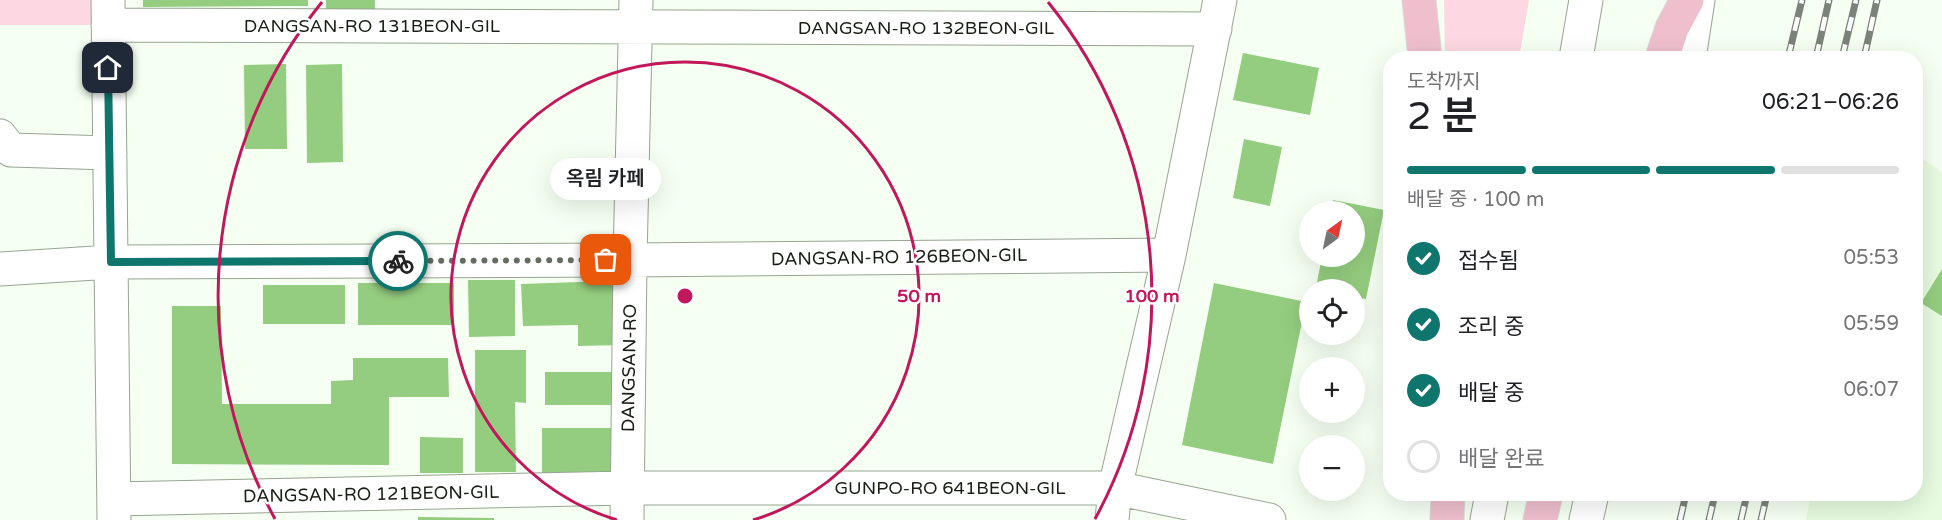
<!DOCTYPE html>
<html lang="ko">
<meta charset="utf-8">
<style>
:root{--surface:#fff;--page:#f2f2f2;--text:#202124;--muted:#757577;--line:#e0e0e0;--accent:#0f766e}
body{margin:0;font-family:"Varela Round","Noto Sans KR",sans-serif;background:var(--page);color:var(--text);height:100vh;display:flex;flex-direction:column;font-size:22px;white-space:nowrap}
*{box-sizing:border-box;margin:0}
p{font-size:20px;color:var(--muted)}
.icon{flex:none;width:33px;height:33px;fill:none;stroke:currentColor;stroke-width:2;stroke-linecap:round;stroke-linejoin:round}
.map{position:relative;flex:1;overflow:hidden}
.sheet{position:absolute;left:1383px;top:51px;width:540px;height:450px;display:flex;flex-direction:column;background:var(--surface);border-radius:24px;box-shadow:0 6px 24px #0002}
.sheet>*{flex:none}
.needle{width:39px;rotate:33deg}
.controls{position:absolute;left:1299px;top:201px;display:grid;gap:12px}
.controls a{display:grid;place-items:center;width:66px;height:66px;border-radius:50%;background:var(--surface);box-shadow:0 6px 24px #0002;font-size:30px}
.pin{position:absolute;display:grid;place-items:center;width:51px;height:51px;color:#fff;margin:-26px;border-radius:12px;box-shadow:0 3px 9px #0006}
.courier{position:absolute;display:grid;place-items:center;width:60px;height:60px;margin:-30px;border:4px solid #0f766e;border-radius:50%;background:#fff;color:#222;box-shadow:0 2px 8px #0007}
.bubble{position:absolute;height:42px;border-radius:21px;background:var(--surface);box-shadow:0 6px 24px #0002;font-size:20px;font-weight:600;line-height:42px;text-align:center}
.overview em{font-style:normal;font-weight:600}
.overview div{display:flex;flex-direction:column-reverse}
.overview{display:flex;align-items:center;justify-content:space-between;height:102px;padding:0 24px}
h1{font-size:39px;font-weight:600;line-height:45px}
.bar{display:grid;grid-template-columns:repeat(4,1fr);gap:9px 6px;align-content:center;height:72px;padding:0 24px}
.bar i{height:8px;border-radius:4px;background:var(--line)}
.bar .selected{background:var(--accent)}
.bar p{grid-column:span 4}
ol{padding:0 24px;list-style:none}
li{display:flex;align-items:center;gap:18px;height:66px}
li p{margin-inline-start:auto}
li .icon{padding:6px;border-radius:50%;background:var(--accent);color:#fff;stroke-width:4}
li:last-child{color:var(--muted)}
li i{width:33px;height:33px;border:3px solid var(--line);border-radius:50%}
.map>svg:first-child{display:block}
</style>
<div class="map">
<svg width="1942" height="520" viewBox="0 0 1942 520">
<rect width="100%" height="100%" fill="#f5fff2"/>
<path fill="#e6fbdf" d="M1916,155L1942,172V520H1806L1811,494H1916Z"/>
<path fill="#fdd8e2" d="M0,0H108V25H0Z
M1444,0H1529L1519,58H1445Z"/>
<path fill="#94cd7f" d="M143,0H308V6L143,7Z
M326,0H375V10H326Z
M1243,53L1319,68L1310,115L1233,100Z
M286,64L287,149H245L244,65Z
M342,64L343,162L307,163L306,65Z
M1244,139L1282,147L1270,206L1233,198Z
M1333,200L1384,210L1366,299L1354,297V290L1316,288L1322,256H1354V212H1331Z
M1942,269V316L1921,303Z
M468,280H515V336L469,337Z
M608,281L618,291L620,345L578,346V325L523,326L521,284Z
M358,283H454V325H358Z
M1214,283L1306,302L1273,464L1182,445Z
M263,285H345V324H263Z
M172,306H221L222,404H331V381L353,380V358H448L449,397H389V465L172,464Z
M475,350H526V403L515,402L516,472H475Z
M545,372H616V405H545Z
M542,428H618V473H542Z
M420,437L463,438V473H420Z
M418,517L494,518V520H418Z"/>
<g fill="none" stroke-linecap="round" stroke-linejoin="round">
<defs>
<path id="minor" d="M108,0L114,520
M108,25L1215,29
M1576,58L1586,0
M1689,58L1698,0
M0,136L11,150L110,153
M0,269L111,262L630,260L1169,255
M114,499L628,488H1115L1269,520
M627,520L630,260L636,0
M1112,520L1115,488L1169,255L1220,0
M1487,520L1492,494
M1586,520L1592,494"/>
<path id="major" d="M1419,0L1425,58
M1662,58L1672,28L1687,0
M1447,520L1448,494
M1540,520L1546,494"/>
</defs>
<use href="#minor" stroke="#96a591" stroke-width="35"/>
<use href="#major" stroke="#dadbda" stroke-width="35"/>
<use href="#minor" stroke="#fff" stroke-width="33"/>
<use href="#major" stroke="#efbfce" stroke-width="33"/>
<defs>
<path id="rail" d="M1788,58L1802,0
M1816,58L1829,0
M1842,58L1856,0
M1864,58L1877,0
M1680,520L1686,494
M1709,520L1715,494
M1741,520L1747,494
M1761,520L1767,494"/>
</defs>
<use href="#rail" stroke="#7b8379" stroke-width="7"/>
<use href="#rail" stroke="#fff" stroke-width="4.5" stroke-dasharray="14" stroke-linecap="butt"/>
</g>
<g fill="none" stroke-linecap="round" stroke-linejoin="round">
<path stroke="#656d63" stroke-width="6" stroke-dasharray="0 10.8" d="M398,261L606,260"/>
<path stroke="#0f766e" stroke-width="8" d="M108,68L111,262L398,261"/>
</g>
<g fill="none" stroke="#c2185b" stroke-width="3">
<path d="M617 520A234 234 0 1 1 753 520"/>
<path d="M275 519A467 467 0 0 1 322 2M1048 2A467 467 0 0 1 1095 519"/>
</g>
<g text-anchor="middle" stroke-width="5" stroke-linejoin="round" paint-order="stroke">
<g font-size="18" fill="#181e16" stroke="#fff">
<text x="372" y="32">DANGSAN-RO 131BEON-GIL</text>
<text x="926" y="34">DANGSAN-RO 132BEON-GIL</text>
<text transform="translate(899 257) rotate(-1)" y="6">DANGSAN-RO 126BEON-GIL</text>
<text transform="translate(629 368) rotate(-89)" y="6">DANGSAN-RO</text>
<text x="950" y="494">GUNPO-RO 641BEON-GIL</text>
<text transform="translate(371 494) rotate(-1)" y="6">DANGSAN-RO 121BEON-GIL</text>
</g>
</g>
<circle cx="685" cy="296" r="9" fill="#c2185b" stroke="#fff" stroke-width="3"/>
<g font-size="18" text-anchor="middle" font-weight="bold" fill="#c2185b" stroke="#fff" stroke-width="5" stroke-linejoin="round" paint-order="stroke">
<text x="919" y="302">50 m</text>
<text x="1152" y="302">100 m</text>
</g>
</svg>
<div class="controls">
<a><svg class="needle" viewBox="-14 -14 28 28"><path d="M0-13l5 13h-10z" fill="#e53935"/><path d="M0 13l5-13h-10z" fill="#757577"/></svg></a>
<a><svg class="icon" aria-label="locate" viewBox="0 0 24 24"><circle cx="12" cy="12" r="6"/><path d="M12 2v4M12 18v4M2 12h4M18 12h4"/></svg></a>
<a>+</a>
<a>−</a>
</div>
<div class="pin" style="left:606px;top:260px;background:#ea580c"><svg class="icon" aria-label="bag" viewBox="0 0 24 24"><path d="M5 8h14l-1 12H6zM9 8a3 3 0 0 1 6 0"/></svg></div>
<div class="pin" style="left:108px;top:68px;background:#1f2937"><svg class="icon" aria-label="home" viewBox="0 0 24 24"><path d="M3 11l9-7 9 7M6 9v11h12V9"/></svg></div>
<div class="courier" style="left:398px;top:261px"><svg class="icon" aria-label="bike" viewBox="0 0 24 24"><circle cx="6" cy="16" r="4"/><circle cx="18" cy="16" r="4"/><path d="M6 16l4-8h5l3 8M10 8l3 8H6M13 5h3"/></svg></div>
<div class="bubble" style="left:550px;top:158px;width:111px">옥림 카페</div>
<section class="sheet">
<div class="overview"><div><h1>2 분</h1><p>도착까지</p></div><em>06:21–06:26</em></div>
<div class="bar"><i class="selected"></i><i class="selected"></i><i class="selected"></i><i></i><p>배달 중 · 100 m</p></div>
<ol>
<li><svg class="icon" aria-label="check" viewBox="0 0 24 24"><path d="M5 12l5 5 9-10"/></svg>접수됨<p>05:53</p></li>
<li><svg class="icon" aria-label="check" viewBox="0 0 24 24"><path d="M5 12l5 5 9-10"/></svg>조리 중<p>05:59</p></li>
<li><svg class="icon" aria-label="check" viewBox="0 0 24 24"><path d="M5 12l5 5 9-10"/></svg>배달 중<p>06:07</p></li>
<li><i></i>배달 완료</li>
</ol>
</section>
</div>
